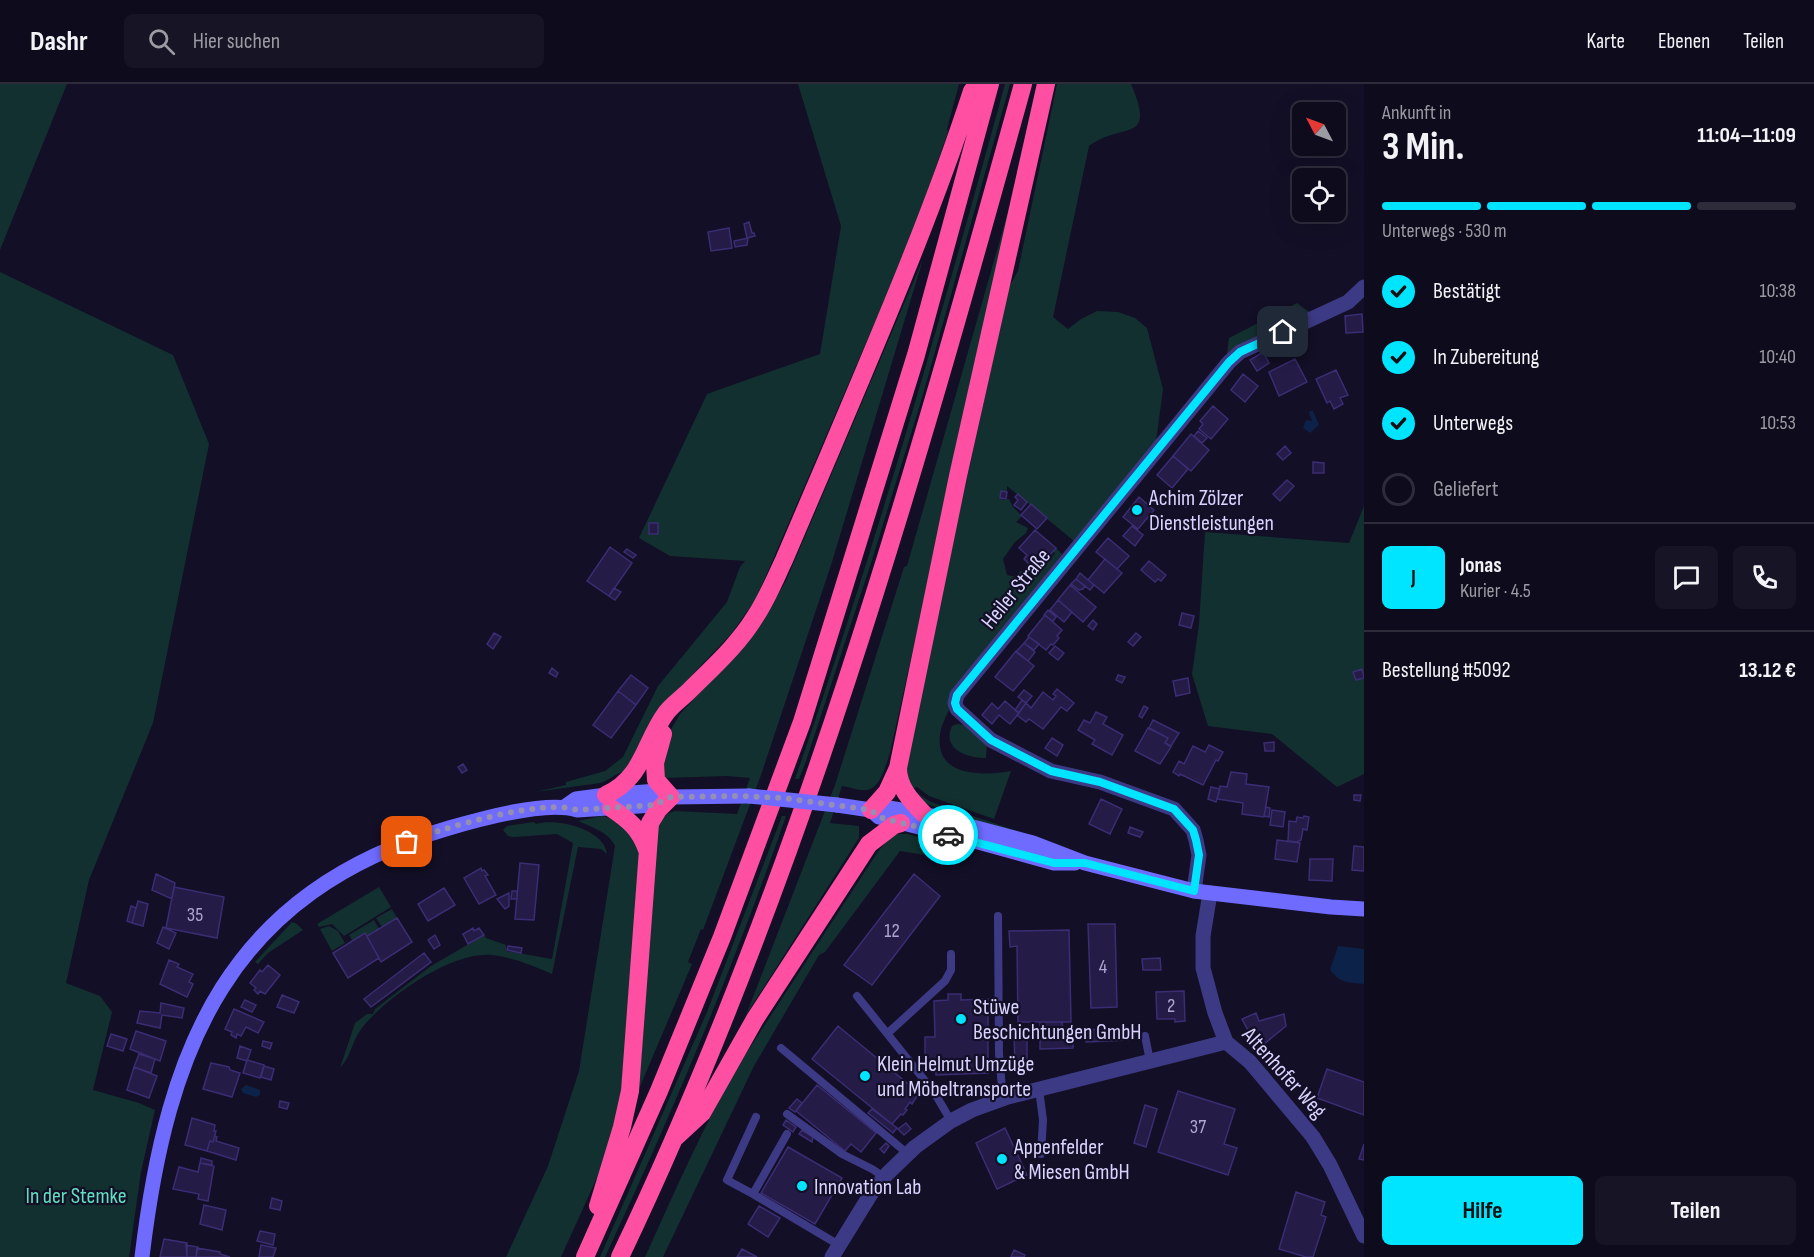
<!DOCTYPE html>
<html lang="de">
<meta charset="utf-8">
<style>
:root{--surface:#0e0b1c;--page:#171425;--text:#f1f3f6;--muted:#9b9ba3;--line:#2e2b3b;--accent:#00e5ff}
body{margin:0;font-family:"Sofia Sans Condensed",sans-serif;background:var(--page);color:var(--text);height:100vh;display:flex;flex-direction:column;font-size:22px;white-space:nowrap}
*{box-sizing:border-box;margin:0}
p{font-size:20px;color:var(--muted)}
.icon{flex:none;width:33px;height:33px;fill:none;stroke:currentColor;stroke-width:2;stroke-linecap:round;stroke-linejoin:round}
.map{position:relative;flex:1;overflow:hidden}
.sheet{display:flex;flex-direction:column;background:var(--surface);width:450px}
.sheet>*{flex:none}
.needle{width:39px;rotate:311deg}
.tools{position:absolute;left:1292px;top:18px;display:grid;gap:12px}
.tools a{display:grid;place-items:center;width:54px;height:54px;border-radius:9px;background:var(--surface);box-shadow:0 6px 24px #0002,0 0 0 2px var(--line);font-size:30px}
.pin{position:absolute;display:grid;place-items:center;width:51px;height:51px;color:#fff;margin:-26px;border-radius:12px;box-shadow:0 3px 9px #0006}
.courier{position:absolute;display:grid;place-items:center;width:60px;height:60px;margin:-30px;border:4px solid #00e5ff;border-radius:50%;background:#fff;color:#222;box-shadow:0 2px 8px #0007}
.summary em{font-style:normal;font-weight:700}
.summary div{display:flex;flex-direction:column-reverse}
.summary{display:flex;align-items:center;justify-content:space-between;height:102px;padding:0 18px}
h1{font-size:39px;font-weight:700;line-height:45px}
.bar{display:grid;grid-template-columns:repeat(4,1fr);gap:9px 6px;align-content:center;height:72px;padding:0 18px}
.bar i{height:8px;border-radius:4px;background:var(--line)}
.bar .current{background:var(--accent)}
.bar p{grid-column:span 4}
.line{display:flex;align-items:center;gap:15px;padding:0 18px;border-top:2px solid var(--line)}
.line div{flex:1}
.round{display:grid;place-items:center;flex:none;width:63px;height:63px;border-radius:9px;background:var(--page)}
ol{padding:0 18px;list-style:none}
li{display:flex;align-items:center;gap:18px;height:66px}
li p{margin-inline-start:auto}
li .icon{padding:6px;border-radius:50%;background:var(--accent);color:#111;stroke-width:4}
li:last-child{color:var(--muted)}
li i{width:33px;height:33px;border:3px solid var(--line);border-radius:50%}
.action{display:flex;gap:12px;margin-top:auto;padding:12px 18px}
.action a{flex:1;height:69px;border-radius:9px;background:var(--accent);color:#111;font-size:24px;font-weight:700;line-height:69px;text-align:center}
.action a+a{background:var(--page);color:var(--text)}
header{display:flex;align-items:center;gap:36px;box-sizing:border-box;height:84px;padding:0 30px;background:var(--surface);border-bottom:2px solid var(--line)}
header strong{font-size:28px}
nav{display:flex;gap:33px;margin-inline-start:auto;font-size:21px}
.search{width:420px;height:54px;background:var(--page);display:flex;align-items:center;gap:15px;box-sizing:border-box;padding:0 21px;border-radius:9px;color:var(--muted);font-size:22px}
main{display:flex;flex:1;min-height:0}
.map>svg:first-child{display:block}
</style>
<header>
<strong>Dashr</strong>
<div class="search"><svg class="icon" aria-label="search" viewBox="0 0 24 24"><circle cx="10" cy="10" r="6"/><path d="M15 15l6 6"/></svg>Hier suchen</div>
<nav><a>Karte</a><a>Ebenen</a><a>Teilen</a></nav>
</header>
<main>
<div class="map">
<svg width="1364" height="1173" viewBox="0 0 1364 1173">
<rect width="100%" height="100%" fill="#130f26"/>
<path fill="#12302f" d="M0,0H67L0,166Z
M798,0H959L947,45L948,48L912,152L756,515L731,550L673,611L626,688C617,687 609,697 600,699L535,708L566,701V698L605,687L623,673L658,602L727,518L740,483L745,477L670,472L639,454L707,310L820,270L841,142Z
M1005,0H1010L922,314L872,476L806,677L799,695H795C875,466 941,233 1005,0Z
M1057,0H1131C1157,61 1122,37 1089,62L1053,233L1068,245L1081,235L1097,227L1118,228L1135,234L1147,244L1163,305L1156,358L1074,457L1007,402V408L1001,407V414L1003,416L1009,415L1013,423L1022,432L1016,438L1028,444L1026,449L1015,458L1003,475L1007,491L1016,493L1020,487H1024L1032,483L1041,487L1055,469L1053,467L1056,464L1062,470L950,624C946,633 941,641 940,651C935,693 982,692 1011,687L994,735L929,712L917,703L911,705L908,699L906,672L1009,203L1018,187Z
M1019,89L890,669C886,680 881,704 867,706C859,707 850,703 842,702L830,739L859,742V754L746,931L835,701L904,483L907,482Z
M923,175L832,478L761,691L703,846L701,845L688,878L692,880L639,1005L657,743C661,736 666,729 675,727L737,730L750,694L727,692L664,694L662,688L669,649L680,630L756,548L786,497Z
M0,188L173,271L209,360L153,639L89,796L66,899L100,912L112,928L93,1006L139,1019L155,1026L141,1088L129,1173H0Z
M1297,219L1311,229L1227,270L1229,254Z
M1364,422V690L1337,703L1272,650L1208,642L1192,590L1199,540L1205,448L1349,459Z
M957,640L964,641L987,659L986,674C969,674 941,666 952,642Z
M915,708L931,718L1029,751L984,740L938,724L925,719Z
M602,732C624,736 631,750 640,768L620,1022L600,1087L561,1173H506L548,1082L579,987L615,762C609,748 591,743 578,737Z
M782,732H786C734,882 672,1030 605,1173H600L707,928Z
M534,738L536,740C555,734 604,744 607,770L601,765L578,763L552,890C532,881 512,873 491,871C452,867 385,914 362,944C352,956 351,973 340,984L355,939L367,930H373L375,925L431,882L484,851L486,854L506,861V867L552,875L573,759L557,750L514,753L508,752L503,746L507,742Z
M898,750H907L958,763L956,772L946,769L944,774L900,767L825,868L819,871L754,982L663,1173H645C676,1105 706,1035 745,971L879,766L889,755Z
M379,803L391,823L344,852L332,840L319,843L317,840Z
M392,825L397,834L382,843L376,834Z
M374,836L379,845L367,852L365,850L349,859L352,856L349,851Z
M292,838L297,840L303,846L268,869L258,880L255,878Z
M329,842L338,847L345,859L332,867L320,845Z"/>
<path fill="#0c2248" d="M1310,327H1313L1319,341L1310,349L1303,344L1306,336L1312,337L1309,329Z
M1338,862L1364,865V900C1348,898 1341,900 1330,886Z
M246,1001L260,1006V1011L256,1013L243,1009L241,1005Z"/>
<path fill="#241b47" stroke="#3b2d73" stroke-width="1.5" d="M749,138L752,149H754L755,152L747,154L744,140Z
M729,144L732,164L711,167L708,148Z
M748,154L747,161L735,163L734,157Z
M1362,230L1363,248L1346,249L1345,232Z
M1263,268L1269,279L1257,287L1250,276Z
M1295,275L1307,298L1279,312L1269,288Z
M1336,286L1348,311L1340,314L1343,320L1334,325L1330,317L1327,319L1316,295Z
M1243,290L1258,302L1245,318L1231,306Z
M1213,322L1228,335L1211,355L1199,345L1203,340L1200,337Z
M1198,347L1207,354L1202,359L1194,352Z
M1191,350L1209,366L1191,387L1173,372Z
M1285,362L1291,369L1283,376L1277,370Z
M1173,372L1188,385L1172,404L1157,391Z
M1313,378L1324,379V389H1313Z
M1287,396L1294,402L1280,417L1273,410Z
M1001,407L1007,408L1006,415L1000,414Z
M1018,410L1027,418L1021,426L1014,421L1018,416L1015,413Z
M1181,411L1190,418L1186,423L1177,416Z
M1139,413L1154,426L1138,445L1123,433Z
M1031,420L1047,434L1037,445L1021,431Z
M649,439H658V450H649Z
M1132,442L1143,451L1135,462L1123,452Z
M1035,446L1056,464L1036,487L1024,475L1027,471L1019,464Z
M1108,454L1129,472L1117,485L1096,468Z
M610,463L632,479L609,512L587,497Z
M627,465L636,471L633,474L624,468Z
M1105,475L1122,489L1104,509L1088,496Z
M1149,477L1166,491L1161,497L1158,495L1155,498L1141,486Z
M1080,489L1094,501L1090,506L1076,495Z
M1076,495L1085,502L1083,505L1079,506L1071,500Z
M1070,501L1096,523L1083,538L1058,516Z
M614,504L621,508L615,516L609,512Z
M1058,516L1072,528L1064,538L1050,526Z
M1048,526L1056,533L1053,537L1044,531Z
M1182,529L1194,532L1191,544L1179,541Z
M1045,531L1062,546L1057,552L1059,554L1053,561L1051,560L1046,566L1028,552Z
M1093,536L1097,540L1093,546L1088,542Z
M494,549L501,553L493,565L487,560Z
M1136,549L1141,553L1133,562L1128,558Z
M1029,553L1039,560L1034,566L1024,559Z
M1024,559L1035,568L1028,577L1016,568Z
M1055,562L1064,569L1058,576L1049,569Z
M1016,567L1034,582L1013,607L995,593Z
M552,584L558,589L556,593L549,589Z
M1362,585L1364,594L1356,596L1353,588Z
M631,591L648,604L636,621L618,607Z
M1118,591L1125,593L1122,599L1116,596Z
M1188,594L1190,609L1176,612L1173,597Z
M1057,605L1074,619L1067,627L1061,623L1043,645L1029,635L1026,638L1017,631L1026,619L1031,624L1043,608L1053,616L1056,612L1053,610Z
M1024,606L1032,612L1026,619L1018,613Z
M618,607L636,621L611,654L593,641Z
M1022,616L1026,619L1019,629L1015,626Z
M1005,617L1019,629L1010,640L999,631L992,640L982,631L992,619L998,625Z
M1144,622L1148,624L1142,634L1139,632Z
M1096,628L1107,633L1103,640L1123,651L1112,671L1092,660L1095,656L1078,646L1084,636L1090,639Z
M1153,636L1179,649L1171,662L1165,659L1168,654L1149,644Z
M1148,644L1168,654L1165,659L1171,663L1160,680L1135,667Z
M1052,654L1063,661L1057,672L1045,664Z
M1274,658V667H1265L1264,659Z
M1209,661L1223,668L1218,677L1216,676L1203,701L1180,690L1179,692L1173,688L1179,677L1184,680L1193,662L1205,668Z
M463,680L467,686L462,689L458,683Z
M1231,688L1247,690L1246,700L1269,703L1264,733L1242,730L1243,719L1217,715L1220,702L1227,703Z
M1211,703L1220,705L1216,718L1208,715Z
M1354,711H1361L1360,717L1354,716Z
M1101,715L1122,725L1110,750L1089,740Z
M1266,723L1270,724L1269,733L1264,732Z
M1272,726L1285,728L1283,743L1270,741Z
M1304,732L1309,733L1307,746L1303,745L1301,756L1297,758L1288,757L1289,737L1296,738L1297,733L1303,734Z
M1130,743L1143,748L1140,753L1128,749Z
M1277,756L1300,759L1297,778L1275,775Z
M1354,762L1364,763V787L1352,786Z
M1310,775H1333L1332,797L1309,796Z
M520,779L539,781L534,836L515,835Z
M481,784L482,787L484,786L488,791L485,792L496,811L479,820L464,794Z
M156,790L175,799L172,815L152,806Z
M914,790L940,812L872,901L844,881Z
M174,803L224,813L217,854L166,844Z
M444,804L455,821L428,837L418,820Z
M512,807H517V815H511Z
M509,809V822L505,825L497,815Z
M138,817L148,820L143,842L132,839Z
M131,822L136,824L132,839L127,837Z
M397,834L412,858L381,878L367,852Z
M1088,840H1115L1117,923L1091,924Z
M163,843L176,849L169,865L157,859Z
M473,844L474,847L479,844L484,851L468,860L463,850Z
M1069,846L1071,938H1018L1017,862L1010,863L1009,847Z
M365,849L379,874L348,894L333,869Z
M435,851L440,861L434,865L428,856Z
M508,862L522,864L521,869L507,866Z
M424,869L431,878L371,923L364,915Z
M1160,874L1161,886H1143L1142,875Z
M169,876L179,880L177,883L193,890L189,898L193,900L187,913L160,900Z
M268,881L280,891L265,910L260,907L258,910L254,906L256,904L250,899L260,886L262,888Z
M1184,907L1185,937L1175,938V935H1157L1156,908Z
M948,910H961V916L988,915V989L936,991L935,979H925V953H935L934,917L948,916Z
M282,911L299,918L294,929L277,923Z
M245,916L256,921L252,928L241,923Z
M161,919L184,924L182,934L162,931L160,944L137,939L140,927L160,929Z
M234,925L264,938L258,949L246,943L241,952L237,950L236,954L231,951L232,948L225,945Z
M1256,929L1259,937L1284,930L1286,942L1258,965L1242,935Z
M1040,938H1062L1063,947H1074L1073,964L1040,965Z
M838,942L919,1009L912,1020L910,1018L905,1025L907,1026L903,1031L901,1030L892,1040L812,975Z
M1128,944V956L1086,958L1085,946Z
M136,947L166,957L160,977L130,965Z
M1014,949H1027V982H1015Z
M111,950L127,955L123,967L107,962Z
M263,957L272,959L270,965L262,962Z
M240,962L251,966L247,977L237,974Z
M139,970L155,975L151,989L134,983Z
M247,976L264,981L260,994L243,989Z
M211,979L229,983L230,986L240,989L232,1013L203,1005Z
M264,982L274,985L271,996L261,993Z
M134,983L157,992L149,1014L127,1006Z
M1327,985L1364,998V1031L1317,1014Z
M817,1001L876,1049L861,1068L851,1060L845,1067L796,1027Z
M1178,1007L1235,1025L1224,1060L1237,1064L1228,1091L1158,1068Z
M797,1015L802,1019L795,1028L789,1024Z
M280,1017L289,1019L287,1025L279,1023Z
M1145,1021L1157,1025L1146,1063L1134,1059Z
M872,1025L897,1044L893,1049L868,1029Z
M192,1034L215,1041L214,1047H216L213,1058L210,1057L207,1067L185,1061Z
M786,1036L796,1043L793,1048L783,1041Z
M906,1039L911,1045L904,1051L898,1045Z
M1005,1044L1027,1091L997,1105L976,1059Z
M802,1046L813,1053L812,1058L799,1050Z
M215,1052L217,1053L216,1057L239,1064L236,1076L207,1067L210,1057L213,1058Z
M886,1059L889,1062L884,1069L880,1065Z
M1364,1060V1076L1359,1075Z
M788,1063L842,1094L815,1140L761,1109Z
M201,1074L212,1077V1081L200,1079Z
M200,1079L214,1082L208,1117L198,1115L199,1110L173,1105L179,1083L198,1088Z
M1296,1108L1325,1118L1321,1131L1326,1133L1313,1173H1306L1279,1165Z
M272,1114L282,1117L280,1126L270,1124Z
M204,1121L226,1126L222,1146L200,1140Z
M759,1122L780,1134L768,1153L748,1140Z
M260,1147L275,1150L273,1161L257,1157Z
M164,1155L187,1159V1173H160Z
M186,1161L198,1163L196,1173H187Z
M261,1161L276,1164L273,1173H259Z
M197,1164L220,1168V1170L230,1173H196Z
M742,1165L757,1173H737Z
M1014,1166L1025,1171L1024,1173H1011Z"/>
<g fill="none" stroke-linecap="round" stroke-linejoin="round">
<path stroke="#3d3a85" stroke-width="8" d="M998,832L999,970L1003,1015
M857,912L934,1008L951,1037
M888,949L945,897L951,886V870
M1145,952L1150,977
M781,964L908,1070
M1039,1005L1043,1036L1041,1070
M787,1030L842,1070L872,1085L884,1093
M787,1050L753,1110L839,1161
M753,1110L727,1096L756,1033"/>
<path stroke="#3d3a85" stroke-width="15" d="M1194,807L1199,771L1196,756L1193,746L1174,725L1100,698L1051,687L991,656L957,625L955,619L957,611L1229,278L1240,268L1348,218L1364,203
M1210,809L1203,852V884L1215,929L1226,958L1250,978L1313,1053L1330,1081L1364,1152
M832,1173L872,1108L887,1090L915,1063L951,1037L972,1026L1008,1013L1226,958"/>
<path stroke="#6f6bff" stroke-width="15" d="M837,721L871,726L883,723L924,730L1033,759L1085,779L1194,807L1331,823L1364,825
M566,722L576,715L606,711L657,707L671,713
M871,726L879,733L971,756L1054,779H1075
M142,1173C167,962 229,808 449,744C480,735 547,716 577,726L654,721L671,713L749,712"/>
<path stroke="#ff4fa3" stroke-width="18" d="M898,684C898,703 911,717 924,730
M606,711C644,693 644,659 666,629C673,620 681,615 689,607C712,584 738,561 755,533C767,515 775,495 784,476C801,437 817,398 834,359C883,243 933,127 972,7L979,0
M611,724C629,736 640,745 647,766
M871,726L887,708L898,684L958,392L1046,0
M676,1053L702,1029L755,935L869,760L894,741L901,739
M598,1122L622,1043L630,1007L650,739L658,726L671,713L656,696L655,679L663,650
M585,1173L659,1007L722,853L802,638L916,271L990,0
M620,1173C798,800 913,397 1023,0"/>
<path stroke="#6f6bff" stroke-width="15" d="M749,712L837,721"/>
</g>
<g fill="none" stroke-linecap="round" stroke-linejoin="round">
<path stroke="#948fb3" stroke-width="6" stroke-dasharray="0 10.8" d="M407,758C442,744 543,714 577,726L654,721L671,713L742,712L783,714L871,726L879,733L948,751"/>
<path stroke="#00e5ff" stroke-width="8" d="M948,751L1054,779H1085L1194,807L1199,771L1196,756L1193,746L1174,725L1100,698L1051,687L991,656L957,625L955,619L957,611L1229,278L1240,268L1283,248"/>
</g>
<g fill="#00e5ff" stroke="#130f26" stroke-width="2">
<circle cx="1137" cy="426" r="6"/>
<circle cx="961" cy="935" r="6"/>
<circle cx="865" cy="992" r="6"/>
<circle cx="1002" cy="1075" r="6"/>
<circle cx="802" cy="1102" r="6"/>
</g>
<g text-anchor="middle" stroke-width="4.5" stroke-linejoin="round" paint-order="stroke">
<g font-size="20" fill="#aca6d1">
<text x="195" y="837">35</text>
<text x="892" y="853">12</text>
<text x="1103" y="889">4</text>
<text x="1171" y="928">2</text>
<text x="1198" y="1049">37</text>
</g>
<g font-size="22" fill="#d9d4ff" stroke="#130f26" text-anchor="start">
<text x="1149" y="421">Achim Zölzer<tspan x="1149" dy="25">Dienstleistungen</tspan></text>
<text x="973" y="930">Stüwe<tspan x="973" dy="25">Beschichtungen GmbH</tspan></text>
<text x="877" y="987">Klein Helmut Umzüge<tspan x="877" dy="25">und Möbeltransporte</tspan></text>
<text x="1014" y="1070">Appenfelder<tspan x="1014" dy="25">&amp; Miesen GmbH</tspan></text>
<text x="814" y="1110">Innovation Lab</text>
</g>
<g font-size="22" fill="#d9d4ff" stroke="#130f26">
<text transform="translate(1015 504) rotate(-51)" y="8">Heiler Straße</text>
<text transform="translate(1285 988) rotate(48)" y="8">Altenhofer Weg</text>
</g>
<g font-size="22" fill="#5fe0c0" stroke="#130f26">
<text x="76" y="1119">In der Stemke</text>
</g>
</g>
</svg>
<div class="tools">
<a><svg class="needle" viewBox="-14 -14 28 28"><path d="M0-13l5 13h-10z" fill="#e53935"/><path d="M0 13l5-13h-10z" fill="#9b9ba3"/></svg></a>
<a><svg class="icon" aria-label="locate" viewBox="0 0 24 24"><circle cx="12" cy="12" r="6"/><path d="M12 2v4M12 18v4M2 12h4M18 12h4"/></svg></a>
</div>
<div class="pin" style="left:407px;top:758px;background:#ea580c"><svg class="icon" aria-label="bag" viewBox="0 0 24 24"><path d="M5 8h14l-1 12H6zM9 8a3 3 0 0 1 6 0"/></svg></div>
<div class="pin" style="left:1283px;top:248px;background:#1f2937"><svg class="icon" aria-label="home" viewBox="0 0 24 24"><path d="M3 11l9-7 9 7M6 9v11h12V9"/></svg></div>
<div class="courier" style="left:948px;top:751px"><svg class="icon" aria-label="car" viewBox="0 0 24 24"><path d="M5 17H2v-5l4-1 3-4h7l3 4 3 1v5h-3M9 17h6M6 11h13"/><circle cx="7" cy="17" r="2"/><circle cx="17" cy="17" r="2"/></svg></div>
</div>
<section class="sheet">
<div class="summary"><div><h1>3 Min.</h1><p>Ankunft in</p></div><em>11:04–11:09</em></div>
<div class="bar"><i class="current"></i><i class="current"></i><i class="current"></i><i></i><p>Unterwegs · 530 m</p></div>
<ol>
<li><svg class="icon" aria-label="check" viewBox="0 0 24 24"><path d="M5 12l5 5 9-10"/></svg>Bestätigt<p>10:38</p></li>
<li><svg class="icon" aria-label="check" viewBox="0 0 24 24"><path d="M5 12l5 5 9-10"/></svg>In Zubereitung<p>10:40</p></li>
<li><svg class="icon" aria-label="check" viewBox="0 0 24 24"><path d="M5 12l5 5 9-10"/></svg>Unterwegs<p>10:53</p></li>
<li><i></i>Geliefert</li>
</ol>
<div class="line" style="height:108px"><b class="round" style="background:var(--accent);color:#111">J</b><div><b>Jonas</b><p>Kurier · 4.5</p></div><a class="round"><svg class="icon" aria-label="chat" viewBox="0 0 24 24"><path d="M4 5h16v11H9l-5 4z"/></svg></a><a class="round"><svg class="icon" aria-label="phone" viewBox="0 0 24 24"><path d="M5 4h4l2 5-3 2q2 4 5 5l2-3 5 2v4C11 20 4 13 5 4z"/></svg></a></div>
<div class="line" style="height:78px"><div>Bestellung #5092</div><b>13.12 €</b></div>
<div class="action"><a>Hilfe</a><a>Teilen</a></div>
</section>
</main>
